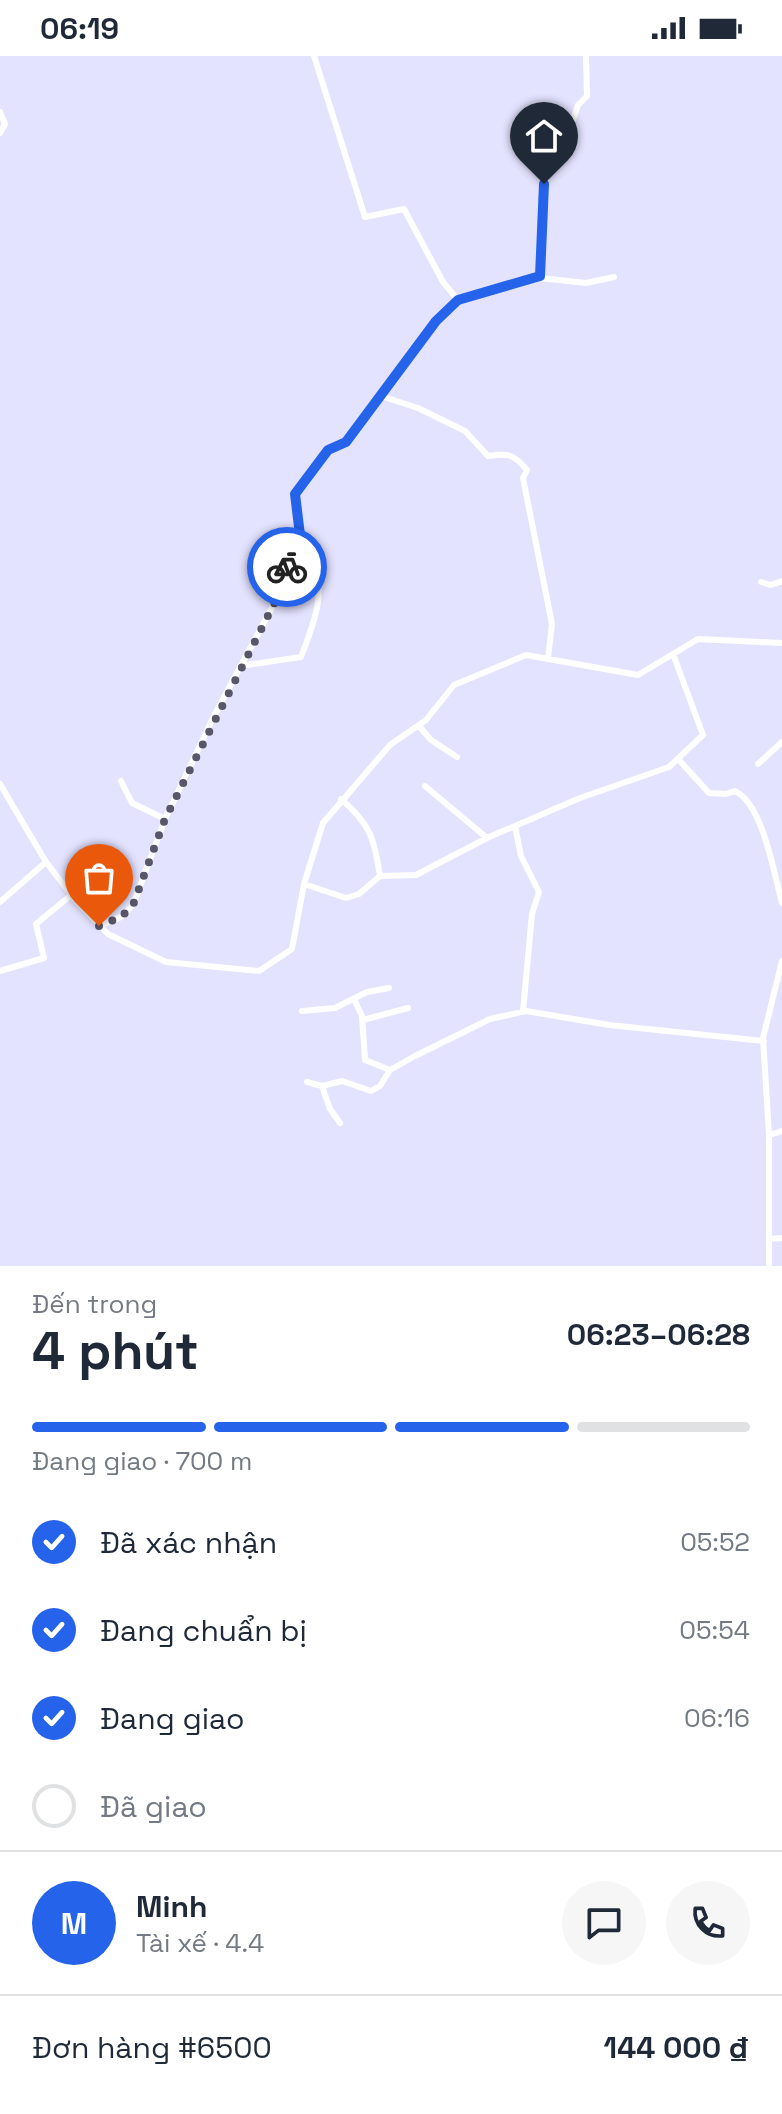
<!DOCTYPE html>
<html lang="vi">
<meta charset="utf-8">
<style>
:root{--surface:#fff;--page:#f6f6f7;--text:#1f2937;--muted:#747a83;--line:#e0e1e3;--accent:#2563eb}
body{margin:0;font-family:"Space Grotesk",sans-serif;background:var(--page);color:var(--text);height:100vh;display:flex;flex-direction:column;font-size:30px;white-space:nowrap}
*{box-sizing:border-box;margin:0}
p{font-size:26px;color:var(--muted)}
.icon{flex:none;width:44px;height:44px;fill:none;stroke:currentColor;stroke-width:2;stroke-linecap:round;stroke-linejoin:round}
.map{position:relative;height:1210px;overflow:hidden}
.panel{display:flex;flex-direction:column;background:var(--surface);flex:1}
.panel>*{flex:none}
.pin{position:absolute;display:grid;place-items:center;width:68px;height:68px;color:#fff;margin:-82px -34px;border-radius:50% 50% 50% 0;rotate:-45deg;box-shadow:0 0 8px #0007}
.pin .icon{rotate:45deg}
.courier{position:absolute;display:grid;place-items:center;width:80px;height:80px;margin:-40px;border:6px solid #2563eb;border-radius:50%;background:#fff;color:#222;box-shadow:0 2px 10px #0007}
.overview em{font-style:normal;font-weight:800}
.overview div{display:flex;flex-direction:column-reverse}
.overview{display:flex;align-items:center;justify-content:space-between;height:136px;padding:0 32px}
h1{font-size:52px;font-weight:800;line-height:60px}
.bar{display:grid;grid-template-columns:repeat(4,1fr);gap:12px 8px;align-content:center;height:96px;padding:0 32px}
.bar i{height:10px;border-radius:6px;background:var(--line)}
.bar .current{background:var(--accent)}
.bar p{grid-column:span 4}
.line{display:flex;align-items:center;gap:20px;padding:0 32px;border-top:2px solid var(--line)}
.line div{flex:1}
.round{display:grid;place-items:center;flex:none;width:84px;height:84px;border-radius:42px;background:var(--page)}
ol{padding:0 32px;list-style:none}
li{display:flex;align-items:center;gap:24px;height:88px}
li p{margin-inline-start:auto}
li .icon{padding:8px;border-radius:50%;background:var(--accent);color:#fff;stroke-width:4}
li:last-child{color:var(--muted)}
li i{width:44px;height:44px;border:4px solid var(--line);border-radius:50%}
.status{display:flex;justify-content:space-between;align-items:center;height:56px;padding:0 40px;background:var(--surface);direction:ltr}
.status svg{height:22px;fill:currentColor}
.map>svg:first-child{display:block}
</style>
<div class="status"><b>06:19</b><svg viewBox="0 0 49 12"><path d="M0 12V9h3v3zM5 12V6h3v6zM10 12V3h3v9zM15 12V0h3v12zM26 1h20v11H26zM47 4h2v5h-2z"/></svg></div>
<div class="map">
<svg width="782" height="1210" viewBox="0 0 782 1210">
<rect width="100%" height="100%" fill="#e4e3ff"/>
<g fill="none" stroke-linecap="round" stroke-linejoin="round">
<path stroke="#fff" stroke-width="6" d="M314,0L365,161L404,153L443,226L458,244
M0,56L5,68L0,77
M540,220L546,118L565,87L578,49L587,40L586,0
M381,340L418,352L465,375L488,400C507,397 513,397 527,414L523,422L552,568L548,602
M761,526L771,529L782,525
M240,610L301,601C314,567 327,537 312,502L294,495
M419,670L431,684L457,701
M679,704L709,737L726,738L735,735C763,748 774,818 782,847
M758,708L782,686
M121,725L132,747L165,763
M0,728L46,806L76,845L108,878L166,906L259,915L292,893L304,828L323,767L390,689L426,664L454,629L526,599L638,619L698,583L782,587
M425,730L487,782
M341,743C371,769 374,782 380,820
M515,770L521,800L539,836L532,858L523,955
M304,828L346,842L359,838L380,820L416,819L487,782L580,742L669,711L703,679L673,598
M0,846L46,806
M99,870L121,861L133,849L165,763L215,658L276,544L300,482L295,438L328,394L346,386L436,265L458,244L531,221L586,227L614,221
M0,915L44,902L36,868L71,839
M354,943L362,960L365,1004L390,1014
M302,955L335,952L367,936L389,932
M363,964L408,952
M307,1026L322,1030L342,1025L371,1035L380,1030L390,1014L415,1000L490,963L526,955L609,969L764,985
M322,1030L330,1053L340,1067
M769,1079L782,1075
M769,1183L782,1182
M769,1210V1079L763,982L782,905"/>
</g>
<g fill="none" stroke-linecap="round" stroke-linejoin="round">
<path stroke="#58576a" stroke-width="8" stroke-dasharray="0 14.4" d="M99,870L121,861L133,849L165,763L276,544L287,511"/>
<path stroke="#2563eb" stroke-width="10" d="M287,511L300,479L295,438L328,394L346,386L436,265L458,244L540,220L544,128"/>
</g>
</svg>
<div class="pin" style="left:99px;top:870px;background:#ea580c"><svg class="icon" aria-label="bag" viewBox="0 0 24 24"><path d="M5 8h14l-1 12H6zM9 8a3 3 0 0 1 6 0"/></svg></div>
<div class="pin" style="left:544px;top:128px;background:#1f2937"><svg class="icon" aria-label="home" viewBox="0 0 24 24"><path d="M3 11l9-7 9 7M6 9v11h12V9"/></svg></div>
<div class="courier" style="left:287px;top:511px"><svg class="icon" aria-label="bike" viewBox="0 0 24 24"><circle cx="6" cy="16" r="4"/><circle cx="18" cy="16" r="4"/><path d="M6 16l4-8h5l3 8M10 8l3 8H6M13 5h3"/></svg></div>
</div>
<section class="panel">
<div class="overview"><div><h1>4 phút</h1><p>Đến trong</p></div><em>06:23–06:28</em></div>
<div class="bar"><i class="current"></i><i class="current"></i><i class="current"></i><i></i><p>Đang giao · 700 m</p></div>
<ol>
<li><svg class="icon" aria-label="check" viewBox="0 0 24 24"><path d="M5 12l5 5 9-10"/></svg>Đã xác nhận<p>05:52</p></li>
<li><svg class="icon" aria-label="check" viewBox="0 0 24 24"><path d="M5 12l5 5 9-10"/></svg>Đang chuẩn bị<p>05:54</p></li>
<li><svg class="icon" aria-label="check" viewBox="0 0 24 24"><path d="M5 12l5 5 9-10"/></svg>Đang giao<p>06:16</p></li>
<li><i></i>Đã giao</li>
</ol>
<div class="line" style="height:144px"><b class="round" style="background:var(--accent);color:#fff">M</b><div><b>Minh</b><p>Tài xế · 4.4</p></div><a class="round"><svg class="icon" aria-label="chat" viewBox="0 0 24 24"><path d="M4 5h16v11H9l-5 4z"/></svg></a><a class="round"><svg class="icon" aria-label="phone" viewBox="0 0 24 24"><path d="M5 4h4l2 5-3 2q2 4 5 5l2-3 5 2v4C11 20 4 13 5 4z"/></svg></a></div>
<div class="line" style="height:104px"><div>Đơn hàng #6500</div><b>144 000 ₫</b></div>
</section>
